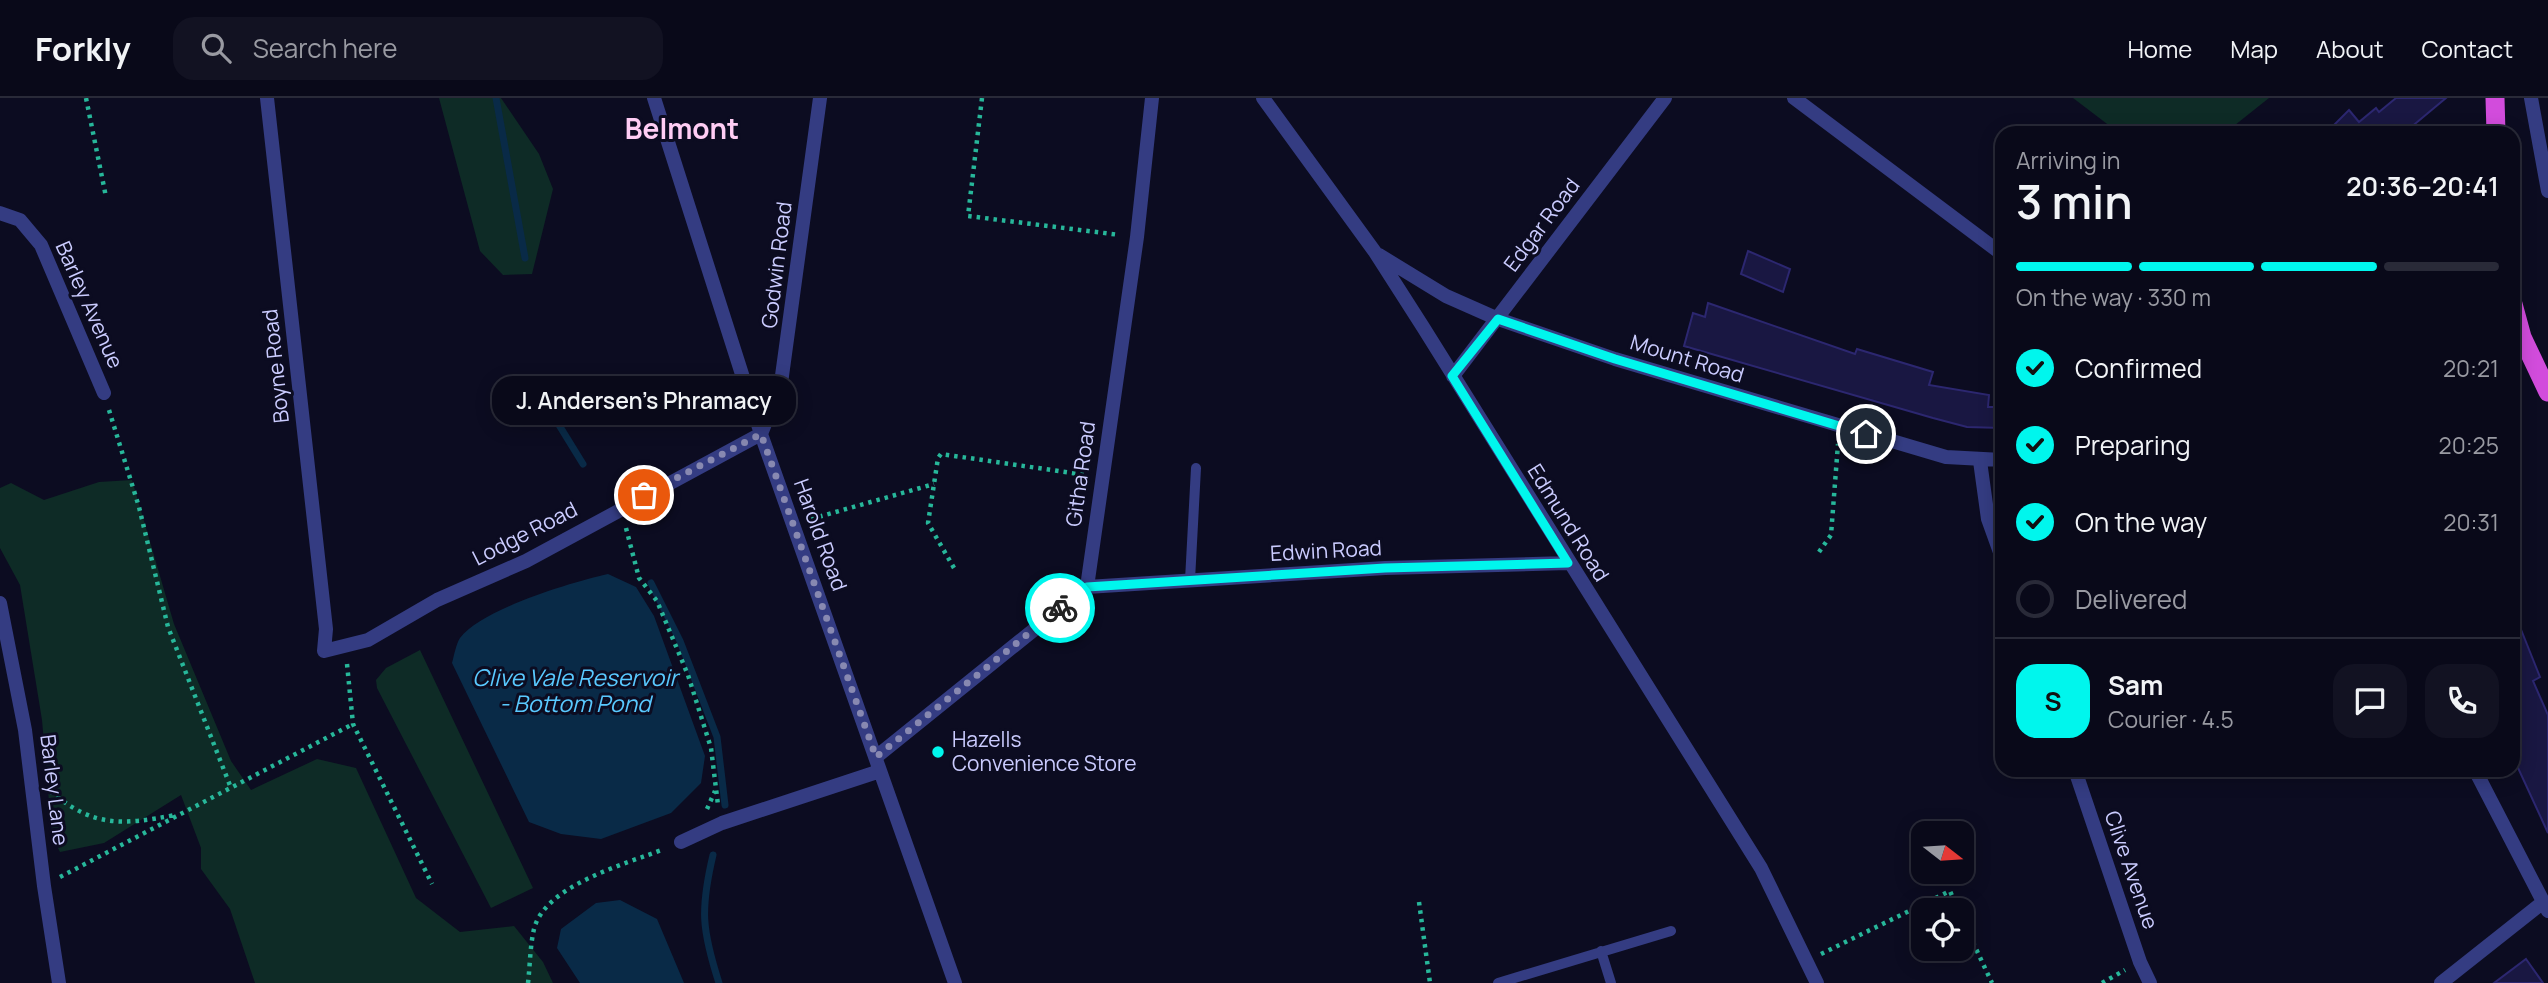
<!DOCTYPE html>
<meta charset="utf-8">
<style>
:root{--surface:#090919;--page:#121222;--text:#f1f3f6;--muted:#999aa2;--line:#292a38;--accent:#00f6ed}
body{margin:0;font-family:Manrope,sans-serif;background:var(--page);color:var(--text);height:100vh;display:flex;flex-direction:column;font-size:26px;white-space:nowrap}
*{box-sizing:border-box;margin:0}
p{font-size:23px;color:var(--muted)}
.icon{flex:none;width:38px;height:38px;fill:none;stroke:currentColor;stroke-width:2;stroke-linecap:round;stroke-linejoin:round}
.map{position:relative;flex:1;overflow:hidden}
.details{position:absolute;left:1995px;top:28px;width:525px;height:651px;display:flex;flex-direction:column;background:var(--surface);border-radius:21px;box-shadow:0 4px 18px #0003,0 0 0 2px var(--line)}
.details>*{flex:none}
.needle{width:46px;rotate:107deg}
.controls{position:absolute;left:1911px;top:723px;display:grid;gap:14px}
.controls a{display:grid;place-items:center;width:63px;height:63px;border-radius:14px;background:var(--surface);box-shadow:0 4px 18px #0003,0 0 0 2px var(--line);font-size:35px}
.pin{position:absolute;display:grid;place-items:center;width:60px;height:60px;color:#fff;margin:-30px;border:4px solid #fff;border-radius:50%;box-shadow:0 2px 7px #0007}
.courier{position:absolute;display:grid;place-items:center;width:70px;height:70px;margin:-35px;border:5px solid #00f6ed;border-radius:50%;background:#fff;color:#222;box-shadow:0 2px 9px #0007}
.bubble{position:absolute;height:49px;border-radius:21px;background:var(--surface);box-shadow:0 4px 18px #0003,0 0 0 2px var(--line);font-size:23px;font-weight:600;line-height:49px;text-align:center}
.summary em{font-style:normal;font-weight:600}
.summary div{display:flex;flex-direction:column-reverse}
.summary{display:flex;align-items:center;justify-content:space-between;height:119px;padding:0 21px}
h1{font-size:46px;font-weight:600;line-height:52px}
.bar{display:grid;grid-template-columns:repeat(4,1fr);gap:10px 7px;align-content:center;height:84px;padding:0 21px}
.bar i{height:9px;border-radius:5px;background:var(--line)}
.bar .active{background:var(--accent)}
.bar p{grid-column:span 4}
.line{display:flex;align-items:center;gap:18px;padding:0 21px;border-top:2px solid var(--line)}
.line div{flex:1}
.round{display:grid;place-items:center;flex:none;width:74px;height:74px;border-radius:21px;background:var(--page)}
ol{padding:0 21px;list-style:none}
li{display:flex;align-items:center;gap:21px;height:77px}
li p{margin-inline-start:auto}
li .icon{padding:7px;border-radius:50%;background:var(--accent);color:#111;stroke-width:4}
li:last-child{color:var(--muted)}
li i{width:38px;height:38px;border:4px solid var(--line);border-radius:50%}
header{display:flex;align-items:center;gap:42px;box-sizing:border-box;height:98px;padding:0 35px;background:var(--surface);border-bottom:2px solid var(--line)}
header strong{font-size:33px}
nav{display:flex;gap:38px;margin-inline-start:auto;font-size:24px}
.search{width:490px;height:63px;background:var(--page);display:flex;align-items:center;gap:18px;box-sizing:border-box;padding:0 24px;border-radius:21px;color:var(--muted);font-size:26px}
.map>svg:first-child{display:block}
</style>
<header>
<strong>Forkly</strong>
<div class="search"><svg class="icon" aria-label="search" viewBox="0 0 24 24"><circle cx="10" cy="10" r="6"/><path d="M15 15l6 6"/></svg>Search here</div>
<nav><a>Home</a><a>Map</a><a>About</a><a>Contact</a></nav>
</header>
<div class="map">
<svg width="2548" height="885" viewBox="0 0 2548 885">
<rect width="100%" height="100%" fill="#0c0c21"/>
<path fill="#0e2b26" d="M439,0H501L539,56L553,91L532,176L503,177L480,153Z
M2073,0H2269L2225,35H2119Z
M132,382L174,526L231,663L251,692L317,661L356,670L416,800L460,834L514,828L543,864L553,885H255L230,811L201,771V750L181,697L104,745L60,754L52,738L42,622L20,487L0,450V390L11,385L44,402L99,384Z
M420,552L533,790L491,810L377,590L376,582L386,570Z"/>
<path fill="#092a47" d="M608,476L636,489L654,518L705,658L701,685L671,715L601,741L561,736L529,724L452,565C454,558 456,546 460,540C482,511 572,484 608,476Z
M620,802L657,821L684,885H580L557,850L561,831L596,805Z"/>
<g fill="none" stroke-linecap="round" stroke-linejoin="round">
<path stroke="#092a47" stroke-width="7" d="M496,0L525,160
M535,288L583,366
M651,485L680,543L717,639L725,707
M713,757C700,812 702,832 719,885"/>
</g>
<path fill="#191742" stroke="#2c2770" stroke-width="2" d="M2396,0H2446L2404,35H2326L2349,12L2359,24L2376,10L2379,14Z
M1748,153L1790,171L1783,194L1741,176Z
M1708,205L1855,256L1857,251L1933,274L1929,287L1989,297L1988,309H2002V330L1967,329L1933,320L1684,248L1693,215L1705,219Z
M2514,514L2540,579L2533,583L2548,617V735L2513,659Z
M2526,861L2543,885H2494Z"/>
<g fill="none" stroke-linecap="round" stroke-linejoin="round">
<path stroke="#27b79a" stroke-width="4.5" stroke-dasharray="3.5 5" stroke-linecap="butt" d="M86,0L106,99
M982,0L968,118L1120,137
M109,312L139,409L168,529L231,690
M811,421L934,386
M626,430L639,480L657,503L688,577L711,650L718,707
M1819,454L1831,437L1838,346
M954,470L928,425L938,360L941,356L1086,377
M347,566L353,626L432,786
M50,693C94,730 122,727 175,717
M707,711L715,693
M60,779L353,626
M1419,804L1430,885
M1962,821L1992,885
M1821,856L1950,793L1958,812
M528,885C530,868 530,848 534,831C545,787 626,766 664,751
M2102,885L2125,872"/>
<path stroke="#343c82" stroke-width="10" d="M1190,482L1196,370
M1601,853L1611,885
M1498,885L1671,833"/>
<path stroke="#343c82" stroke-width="14" d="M267,0L326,531L324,553L368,542L437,502L526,463L761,336L781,285L820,0
M654,0L761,336L955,885
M1263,0L1375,154L1423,229L1761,770L1817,885
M1794,0L2002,156
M2531,0L2548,93
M0,115L20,122L41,147L104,295
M1379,157L1446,198L1498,221L1615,261L1946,359L2002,362
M1453,278L1665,0
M1980,363L1988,421L2002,460
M1087,489L1385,470L1568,465
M0,505L25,632L44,788L59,885
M876,659L1087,489L1137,139L1152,0
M2075,672L2140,864L2150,885
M2475,672L2548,813
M681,744L722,725L880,673
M2441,885L2542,805"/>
<path stroke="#d24cdc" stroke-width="19" d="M2495,0L2496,35
M2513,206L2522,239L2548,294"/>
</g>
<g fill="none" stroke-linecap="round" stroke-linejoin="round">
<path stroke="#8889b1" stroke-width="7" stroke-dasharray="0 12.6" d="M644,397L761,336L876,659L1060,510"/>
<path stroke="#00f6ed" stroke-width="9" d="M1060,510L1087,489L1385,470L1568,465L1452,278L1498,221L1615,261L1866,336"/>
</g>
<circle fill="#00f6ed" stroke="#0c0c21" stroke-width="2.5" cx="938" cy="654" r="7"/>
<g text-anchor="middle" stroke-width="6" stroke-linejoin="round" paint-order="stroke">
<g font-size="21" fill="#cbccff" stroke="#0c0c21">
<text transform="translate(1542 127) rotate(-53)" y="7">Edgar Road</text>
<text transform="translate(777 167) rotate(-83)" y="7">Godwin Road</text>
<text transform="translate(89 207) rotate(66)" y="7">Barley Avenue</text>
<text transform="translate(1687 261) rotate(17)" y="7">Mount Road</text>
<text transform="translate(276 268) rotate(-96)" y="7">Boyne Road</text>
<text transform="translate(1081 376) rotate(-82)" y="7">Githa Road</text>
<text transform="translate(1568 425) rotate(58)" y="7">Edmund Road</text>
<text transform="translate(525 436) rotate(-27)" y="7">Lodge Road</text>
<text transform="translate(820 437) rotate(70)" y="7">Harold Road</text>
<text transform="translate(1326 453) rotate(-3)" y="7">Edwin Road</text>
<text transform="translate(54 692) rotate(83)" y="7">Barley Lane</text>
<text transform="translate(2131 772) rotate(71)" y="7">Clive Avenue</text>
</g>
<g font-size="21" fill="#cbccff" stroke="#0c0c21" text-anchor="start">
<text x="952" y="649">Hazells<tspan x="952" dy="24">Convenience Store</tspan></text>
</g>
<g font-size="23" font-style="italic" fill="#59c9ff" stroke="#0c0c21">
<text x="575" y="588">Clive Vale Reservoir<tspan x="575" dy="26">- Bottom Pond</tspan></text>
</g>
<g font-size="28" font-weight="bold" fill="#ffcdf4" stroke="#0c0c21">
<text x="682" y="41">Belmont</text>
</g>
</g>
</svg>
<div class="controls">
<a><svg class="needle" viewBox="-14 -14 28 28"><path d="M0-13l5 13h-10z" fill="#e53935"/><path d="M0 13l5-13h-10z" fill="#999aa2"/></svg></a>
<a><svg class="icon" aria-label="locate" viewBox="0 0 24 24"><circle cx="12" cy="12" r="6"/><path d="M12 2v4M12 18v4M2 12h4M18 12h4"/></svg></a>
</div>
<div class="pin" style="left:644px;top:397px;background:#ea580c"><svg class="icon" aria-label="bag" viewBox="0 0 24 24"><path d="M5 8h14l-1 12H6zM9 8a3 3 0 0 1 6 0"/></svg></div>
<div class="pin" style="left:1866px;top:336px;background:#1f2937"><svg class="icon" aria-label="home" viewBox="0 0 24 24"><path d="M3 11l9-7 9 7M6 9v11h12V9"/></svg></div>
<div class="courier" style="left:1060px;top:510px"><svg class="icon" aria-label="bike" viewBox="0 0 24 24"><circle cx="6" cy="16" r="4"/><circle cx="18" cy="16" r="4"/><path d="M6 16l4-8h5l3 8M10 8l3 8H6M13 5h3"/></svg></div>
<div class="bubble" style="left:492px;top:278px;width:304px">J. Andersen's Phramacy</div>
<section class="details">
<div class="summary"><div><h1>3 min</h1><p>Arriving in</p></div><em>20:36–20:41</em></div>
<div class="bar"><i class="active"></i><i class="active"></i><i class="active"></i><i></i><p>On the way · 330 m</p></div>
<ol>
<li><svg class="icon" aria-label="check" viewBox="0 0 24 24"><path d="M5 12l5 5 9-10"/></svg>Confirmed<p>20:21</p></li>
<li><svg class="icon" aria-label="check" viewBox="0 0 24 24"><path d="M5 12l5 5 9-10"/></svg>Preparing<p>20:25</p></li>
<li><svg class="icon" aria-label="check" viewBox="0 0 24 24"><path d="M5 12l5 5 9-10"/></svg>On the way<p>20:31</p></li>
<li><i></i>Delivered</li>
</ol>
<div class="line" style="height:126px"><b class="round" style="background:var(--accent);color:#111">S</b><div><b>Sam</b><p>Courier · 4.5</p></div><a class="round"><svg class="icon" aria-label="chat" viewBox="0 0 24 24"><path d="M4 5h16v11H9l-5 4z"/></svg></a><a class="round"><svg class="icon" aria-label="phone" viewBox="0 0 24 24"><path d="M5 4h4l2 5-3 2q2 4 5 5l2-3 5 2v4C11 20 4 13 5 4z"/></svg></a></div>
</section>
</div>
